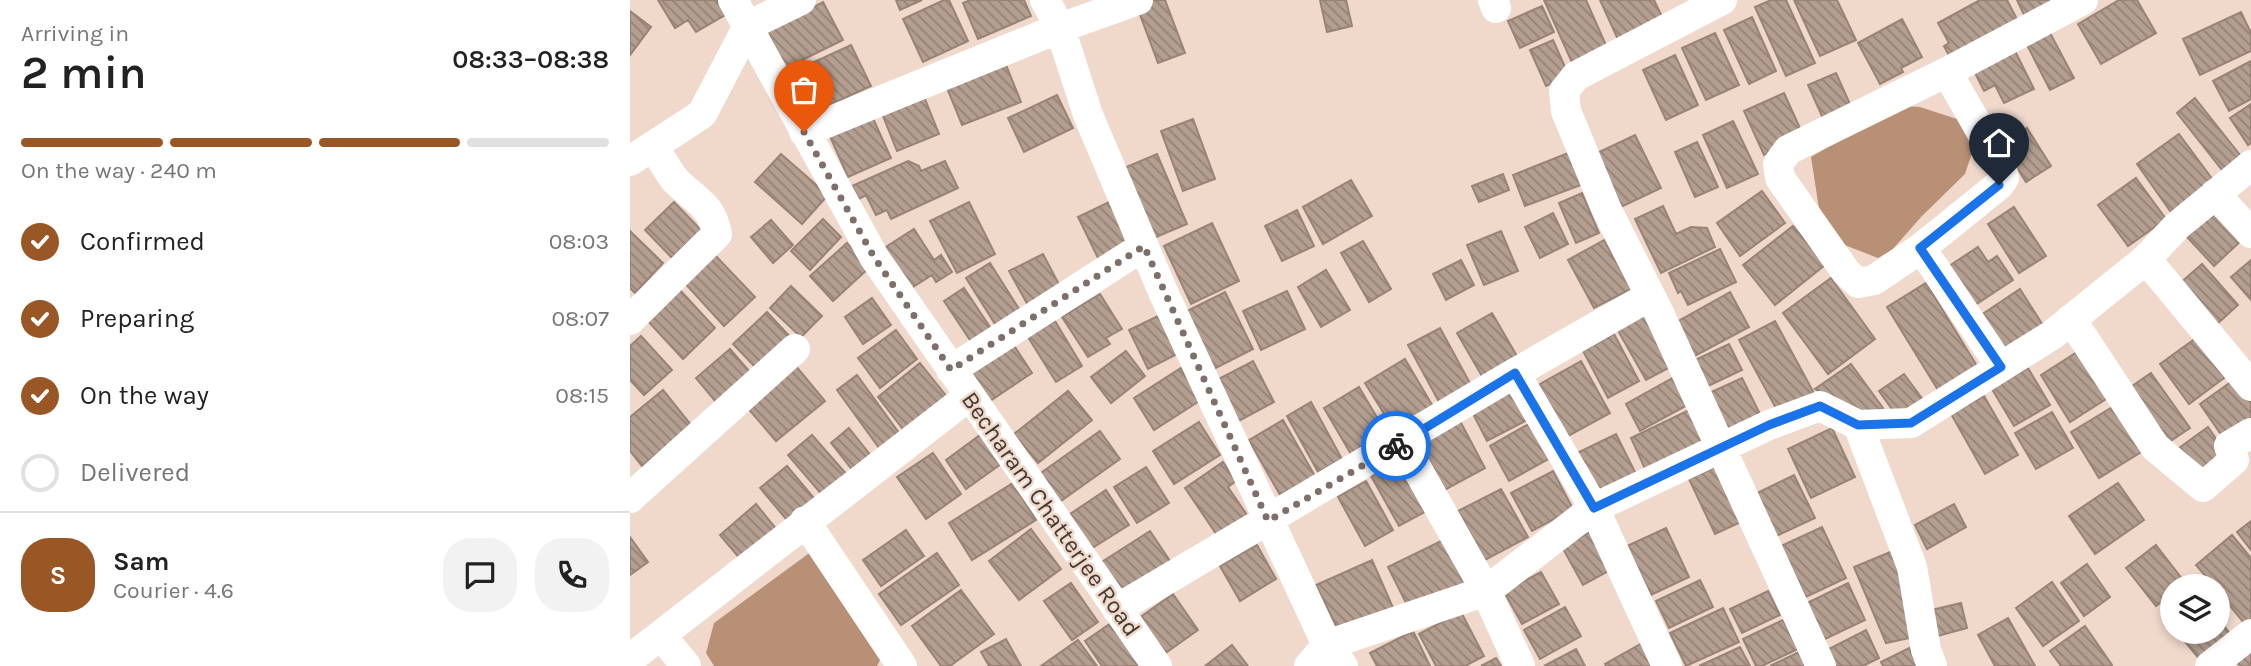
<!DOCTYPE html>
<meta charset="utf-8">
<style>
:root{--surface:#fff;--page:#f2f2f2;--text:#222;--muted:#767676;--line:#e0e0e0;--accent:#995725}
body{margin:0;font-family:Karla,sans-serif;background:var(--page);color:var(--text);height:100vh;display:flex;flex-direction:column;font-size:26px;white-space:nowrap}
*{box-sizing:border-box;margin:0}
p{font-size:23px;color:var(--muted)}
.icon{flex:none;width:38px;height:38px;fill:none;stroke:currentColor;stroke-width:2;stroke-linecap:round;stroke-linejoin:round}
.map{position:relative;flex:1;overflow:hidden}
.sheet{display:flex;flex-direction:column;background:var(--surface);width:630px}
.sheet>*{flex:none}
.controls{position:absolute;left:1530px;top:574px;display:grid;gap:14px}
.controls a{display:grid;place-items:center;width:70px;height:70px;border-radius:50%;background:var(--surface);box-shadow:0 4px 10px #0003;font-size:35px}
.pin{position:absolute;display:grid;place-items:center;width:60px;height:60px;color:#fff;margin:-72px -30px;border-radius:50% 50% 50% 0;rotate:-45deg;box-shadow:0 0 7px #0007}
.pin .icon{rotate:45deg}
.courier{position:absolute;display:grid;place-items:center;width:70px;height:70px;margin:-35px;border:5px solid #1a73e8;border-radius:50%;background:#fff;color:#222;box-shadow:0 2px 9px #0007}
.headline em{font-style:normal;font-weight:600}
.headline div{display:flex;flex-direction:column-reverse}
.headline{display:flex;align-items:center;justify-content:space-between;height:119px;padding:0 21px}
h1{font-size:46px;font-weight:600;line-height:52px}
.bar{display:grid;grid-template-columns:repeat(4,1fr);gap:10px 7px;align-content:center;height:84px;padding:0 21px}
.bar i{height:9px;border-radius:5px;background:var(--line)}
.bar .selected{background:var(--accent)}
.bar p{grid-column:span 4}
.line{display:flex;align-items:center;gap:18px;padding:0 21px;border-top:2px solid var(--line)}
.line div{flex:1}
.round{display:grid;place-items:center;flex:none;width:74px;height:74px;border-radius:28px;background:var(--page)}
ol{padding:0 21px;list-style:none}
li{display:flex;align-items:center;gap:21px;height:77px}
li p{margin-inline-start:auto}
li .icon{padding:7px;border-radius:50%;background:var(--accent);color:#fff;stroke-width:4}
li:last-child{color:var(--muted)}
li i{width:38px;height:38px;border:4px solid var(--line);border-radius:50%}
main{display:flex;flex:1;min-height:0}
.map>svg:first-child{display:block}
</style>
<main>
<section class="sheet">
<div class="headline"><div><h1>2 min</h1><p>Arriving in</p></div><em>08:33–08:38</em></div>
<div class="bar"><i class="selected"></i><i class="selected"></i><i class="selected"></i><i></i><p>On the way · 240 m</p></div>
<ol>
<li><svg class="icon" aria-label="check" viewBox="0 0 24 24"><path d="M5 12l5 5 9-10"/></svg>Confirmed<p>08:03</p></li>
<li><svg class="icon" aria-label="check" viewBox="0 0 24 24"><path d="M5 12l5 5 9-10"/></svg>Preparing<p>08:07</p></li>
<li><svg class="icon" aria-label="check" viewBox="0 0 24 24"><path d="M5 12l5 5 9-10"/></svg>On the way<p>08:15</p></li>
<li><i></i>Delivered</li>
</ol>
<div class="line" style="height:126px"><b class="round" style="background:var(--accent);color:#fff">S</b><div><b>Sam</b><p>Courier · 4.6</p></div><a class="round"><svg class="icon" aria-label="chat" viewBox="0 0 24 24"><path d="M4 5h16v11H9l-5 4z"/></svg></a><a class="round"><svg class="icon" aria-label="phone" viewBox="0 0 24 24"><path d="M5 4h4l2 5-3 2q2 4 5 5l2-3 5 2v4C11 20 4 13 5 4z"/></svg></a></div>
</section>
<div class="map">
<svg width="1621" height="666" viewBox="0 0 1621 666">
<defs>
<pattern id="building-back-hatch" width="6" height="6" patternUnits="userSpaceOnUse" patternTransform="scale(1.75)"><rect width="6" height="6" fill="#b39e90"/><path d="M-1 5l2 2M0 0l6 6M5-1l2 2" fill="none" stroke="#938276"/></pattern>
</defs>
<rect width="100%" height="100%" fill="#f0d9cb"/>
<path fill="#b89076" d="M1269,106L1290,107L1330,120L1343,150L1335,174L1292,216L1262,250L1248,258L1212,244L1190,215L1181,157Z
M182,551L254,652L247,666H84L76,653L84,623Z"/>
<path fill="url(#building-back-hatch)" stroke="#988376" stroke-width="2" d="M28,0H87L95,15L66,32L58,20L45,28Z
M266,0H292L270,10Z
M314,0H319L338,41L293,62L273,19Z
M340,0H394L401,16L348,39L333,3Z
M516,0H535L555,53L528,63L506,4Z
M690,0H716L722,26L697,32Z
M914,0H956L979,52L944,67Z
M970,0H1024L1035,23L990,44Z
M1141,0H1156L1185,63L1156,76L1125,7Z
M1164,0H1207L1226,40L1190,56Z
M1350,0H1377L1391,27L1323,63L1314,46L1319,43L1308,23Z
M1387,0H1439L1396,19Z
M1489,0H1507L1526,33L1471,64L1448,24Z
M193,2L213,40L156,68L137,31Z
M912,6L924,32L890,48L878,21Z
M0,11L21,27L0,55Z
M1611,12L1621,33V51L1570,75L1553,39Z
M1122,17L1146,71L1119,84L1094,30Z
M1272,19L1292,57L1271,68L1273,72L1250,84L1228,43Z
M1419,31L1444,78L1420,90L1396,43Z
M1085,33L1109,85L1076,100L1052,48Z
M923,40L939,76L916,86L900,50Z
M221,45L241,86L177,115L158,74Z
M1383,47L1404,89L1374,103L1365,85L1354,91L1342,67Z
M1045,55L1068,105L1036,120L1013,70Z
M374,60L391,102L332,125L315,83Z
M1621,61V99L1599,111L1583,81Z
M1206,73L1224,113L1196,125L1178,85Z
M1154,93L1174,137L1134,155L1114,111Z
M293,94L309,134L267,151L251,111Z
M427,95L443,128L394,152L378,118Z
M1565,98L1614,160L1596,175L1547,113Z
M1621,104V143L1618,145L1600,118Z
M241,114L261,158L218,177L198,132Z
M563,119L585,179L553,191L531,131Z
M1103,121L1128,174L1097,188L1073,135Z
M1397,128L1421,166L1396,182L1372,144Z
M1549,134L1586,184L1543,215L1507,164Z
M1005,135L1031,188L991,207L965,154Z
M1067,142L1088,187L1065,197L1045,152Z
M938,153L951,185L895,206L883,175Z
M151,154L198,195L172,224L125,182Z
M527,154L557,224L524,238L494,168Z
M278,161L289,166L291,171L315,161L328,188L261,219L257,210L246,215L236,195L229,199L222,186Z
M873,174L879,190L849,202L842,186Z
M1506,178L1536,219L1498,246L1468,205Z
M721,180L742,216L693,244L673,207Z
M1132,191L1155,223L1110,256L1087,223Z
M952,193L969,233L946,243L929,203Z
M481,201L503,246L470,262L448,217Z
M44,202L71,230L42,258L15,230Z
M339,202L365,254L327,273L300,221Z
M1033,206L1046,234L1061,227L1077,228L1085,247L1031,273L1005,219Z
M1384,207L1416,256L1389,273L1358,224Z
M667,210L684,246L652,261L635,226Z
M1586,210L1613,239L1584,266L1557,237Z
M923,213L938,244L910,258L895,227Z
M193,219L211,237L180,270L161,251Z
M141,220L163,245L143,263L121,237Z
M582,223L609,281L561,304L534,246Z
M1163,226L1195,265L1145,305L1113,265Z
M284,229L304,260L311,255L322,272L306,282L302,275L277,291L248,252Z
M0,231L33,263L5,293L0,288Z
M871,231L888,271L854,285L837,245Z
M974,240L1001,289L964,308L938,260Z
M733,241L761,289L739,302L711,253Z
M217,243L239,268L203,301L180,276Z
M1348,247L1358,262L1367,256L1383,280L1345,305L1319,266Z
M1090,249L1106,282L1058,305L1051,291L1048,293L1039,273Z
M82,252L125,297L94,326L52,280Z
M413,254L433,292L400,309L379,271Z
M831,260L844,285L816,300L803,274Z
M1621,260V300L1601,277Z
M360,263L391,312L367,327L336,278Z
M1572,264L1608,305L1586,325L1549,284Z
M696,270L720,310L691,327L668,287Z
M1201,278L1245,339L1198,374L1153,313Z
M1296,283L1347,366L1308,390L1257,307Z
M161,286L192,316L171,337L140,308Z
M334,288L366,336L346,349L314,301Z
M49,289L85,328L53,359L16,319Z
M1390,289L1416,330L1374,357L1348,317Z
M657,291L675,329L631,350L613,311Z
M595,292L623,349L580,371L551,314Z
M1100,292L1119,327L1063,357L1045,323Z
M470,294L492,329L476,338L480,344L458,357L432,317Z
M242,298L261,325L233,344L215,317Z
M137,312L163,340L130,372L103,344Z
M862,313L888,358L853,378L827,333Z
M1016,314L1044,365L1016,380L987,329Z
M530,315L549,353L518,369L499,330Z
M425,321L452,366L426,382L398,337Z
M1145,321L1185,395L1149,414L1109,340Z
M810,328L841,385L809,402L778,345Z
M266,330L287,359L250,388L228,358Z
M984,334L1009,381L978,398L953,351Z
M11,336L42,370L14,395L0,380V346Z
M1569,336L1598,375L1559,404L1530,364Z
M383,344L402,373L357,403L337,374Z
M1099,344L1112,370L1076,387L1063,361Z
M1455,347L1484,394L1440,422L1411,375Z
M100,349L125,378L91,408L66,378Z
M496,351L515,376L481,403L461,377Z
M775,359L805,410L766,433L735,383Z
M623,361L644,402L607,422L585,381Z
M951,361L980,413L931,440L903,388Z
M290,363L322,403L279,437L248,397Z
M1221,364L1253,408L1238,421L1185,389Z
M165,365L195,401L146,441L116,406Z
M551,368L571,400L524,430L504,398Z
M1398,368L1420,405L1384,426L1362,389Z
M1521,373L1560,428L1533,446L1495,391Z
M1274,374L1294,401L1269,419L1249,391Z
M227,375L272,437L252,452L207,390Z
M1046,376L1061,403L1010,431L996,404Z
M1608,377L1621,396V427L1597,443L1570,404Z
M1112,378L1131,416L1095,433L1077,394Z
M729,387L758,436L722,456L694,408Z
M882,388L899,419L857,441L841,410Z
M33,390L62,426L12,466L0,451V417Z
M438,391L462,420L408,463L384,434Z
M1354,396L1388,455L1355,474L1321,414Z
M681,402L712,459L688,472L657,416Z
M1491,402L1518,448L1469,478L1441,432Z
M1061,409L1077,442L1016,471L1001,438Z
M1422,412L1443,448L1406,469L1385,433Z
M653,420L685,476L650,495L619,440Z
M830,421L855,468L811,492L785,445Z
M569,422L590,455L544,484L523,451Z
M902,422L922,457L879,481L860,446Z
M1578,427L1601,460L1571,480L1549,448Z
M219,428L246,462L228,477L201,443Z
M1202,428L1225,477L1181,498L1158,449Z
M470,431L490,459L428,503L408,475Z
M986,434L1007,476L965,496L945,454Z
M182,435L218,476L194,497L158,455Z
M350,435L371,464L336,489L316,460Z
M303,453L331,494L296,519L267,477Z
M775,458L802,508L769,526L741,476Z
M593,462L606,481L598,487L621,521L591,541L555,488Z
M157,466L189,504L162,526L130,488Z
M1087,466L1113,521L1085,534L1059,479Z
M516,467L539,503L507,523L484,487Z
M923,471L943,509L902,531L881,493Z
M1164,475L1185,518L1144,537L1123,495Z
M736,481L763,530L735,546L708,497Z
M383,483L406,520L342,560L319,523Z
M1488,483L1514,520L1465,554L1439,516Z
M871,489L898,537L855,560L828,511Z
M476,490L499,525L453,554L431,520Z
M126,504L148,531L112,561L90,535Z
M1324,504L1336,527L1297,549L1285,525Z
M1621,521V550L1607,532Z
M1192,527L1216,578L1176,597L1151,546Z
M1036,528L1059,577L1021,595L997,546Z
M401,529L431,569L389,600L359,561Z
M276,530L294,556L251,586L233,560Z
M520,531L542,564L492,596L470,563Z
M962,531L982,569L953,585L932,547Z
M1602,535L1621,558V625L1618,628L1587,590V586H1584L1566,565Z
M0,537L18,562L0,575Z
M813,540L835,584L780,611L758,567Z
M627,545L646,579L610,601L590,566Z
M1526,545L1556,584L1552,586H1542V594L1526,606L1496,568Z
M1270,548L1284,637L1256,643L1224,567Z
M307,553L329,585L271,625L249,594Z
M742,560L764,610L709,632L686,585Z
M1457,564L1480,597L1454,616L1431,583Z
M911,572L929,604L892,624L874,592Z
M1070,580L1083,607L1039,628L1026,601Z
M1422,582L1449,621L1413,646L1386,608Z
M441,583L468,622L442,640L414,601Z
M1218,583L1235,620L1193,640L1175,604Z
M331,590L364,634L320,666H311L282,626Z
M1138,591L1150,615L1112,633L1100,609Z
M543,594L568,630L534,654L509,618Z
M1331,603L1337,628L1300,638L1293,612Z
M1542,605V625L1532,612Z
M935,607L951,636L910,659L894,630Z
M1093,608L1109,642L1056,666L1040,633Z
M831,612L854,656L835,666H806L789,634Z
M1587,617L1602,636L1571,661L1547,632H1587Z
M1378,618L1405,666H1365L1348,635Z
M1153,620L1168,649L1132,666H1126L1113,639Z
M484,621L513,662L507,666H472L455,641Z
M1455,626L1482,665L1481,666H1431L1420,651Z
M1236,630L1249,658L1233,666H1205L1197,650Z
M783,631L800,666H747L740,653Z
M376,639L391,666H359L351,652Z
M448,640L467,666H411Z
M1014,642L1028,666H976L975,664Z
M602,645L618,666H575Z
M1110,647L1120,666H1069Z
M1279,648L1287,666H1253L1251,662Z
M1621,648V666H1611L1607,663Z
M946,649L955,666H914Z
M1173,650L1180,666H1140Z
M866,658L871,666H851Z"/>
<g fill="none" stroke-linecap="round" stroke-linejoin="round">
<path stroke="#fff" stroke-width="30" d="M103,0L244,257L527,666
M415,0L430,28L458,115L534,294L697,645L713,666
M863,0L866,8
M1092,0L946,76L934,91L936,111L976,208L1029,313L1191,666
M1317,72L1372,168L1374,178L1369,185L1291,248L1244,280L1228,283L1216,272L1150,178L1148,164L1158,150L1317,72L1453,0
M174,132L430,28L508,0
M0,161L72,114L118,26L171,0
M1585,194L1621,233
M1291,248L1371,367
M1516,259L1621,386
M1441,319L1525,447L1573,487L1604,460L1599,446L1621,433
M0,320L87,234C82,205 65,200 46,181C38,172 32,158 23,148
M321,370L514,246
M885,373L1020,296
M0,498L165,349
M175,521L272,666
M487,609L885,373L964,508L1037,666
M31,635L56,666
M0,659L339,396
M679,666L697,645L856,591L772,442
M890,666L856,591L964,508L1139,425L1190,406L1228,425
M1302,666L1296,650L1282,567L1228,425L1281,423L1422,335L1516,259L1547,226L1621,165
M1580,666L1621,634"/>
</g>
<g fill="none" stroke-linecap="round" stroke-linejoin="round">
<path stroke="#7e7068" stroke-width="7" stroke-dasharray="0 12.6" d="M174,132L244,257L321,370L514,246L638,521L766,446"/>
<path stroke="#1a73e8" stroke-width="9" d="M766,446L885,373L964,508L1139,425L1190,406L1228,425L1281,423L1371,367L1290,248L1369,185"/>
</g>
<g text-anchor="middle" stroke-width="5" stroke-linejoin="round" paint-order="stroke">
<g font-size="24" fill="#413832" stroke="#f0d9cb">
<text transform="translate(421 514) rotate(55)" y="8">Becharam Chatterjee Road</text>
</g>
</g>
</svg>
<div class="controls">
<a><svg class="icon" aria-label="layers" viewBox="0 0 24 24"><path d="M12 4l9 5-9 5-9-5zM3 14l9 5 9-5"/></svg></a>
</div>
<div class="pin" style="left:174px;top:132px;background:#ea580c"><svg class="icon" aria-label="bag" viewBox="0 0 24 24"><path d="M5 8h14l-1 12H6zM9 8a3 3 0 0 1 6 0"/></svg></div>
<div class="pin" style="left:1369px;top:185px;background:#1f2937"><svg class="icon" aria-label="home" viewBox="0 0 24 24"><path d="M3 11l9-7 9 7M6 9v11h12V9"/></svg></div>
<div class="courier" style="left:766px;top:446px"><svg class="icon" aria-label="bike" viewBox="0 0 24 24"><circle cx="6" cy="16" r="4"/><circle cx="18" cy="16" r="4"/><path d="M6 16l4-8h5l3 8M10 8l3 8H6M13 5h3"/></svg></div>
</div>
</main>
